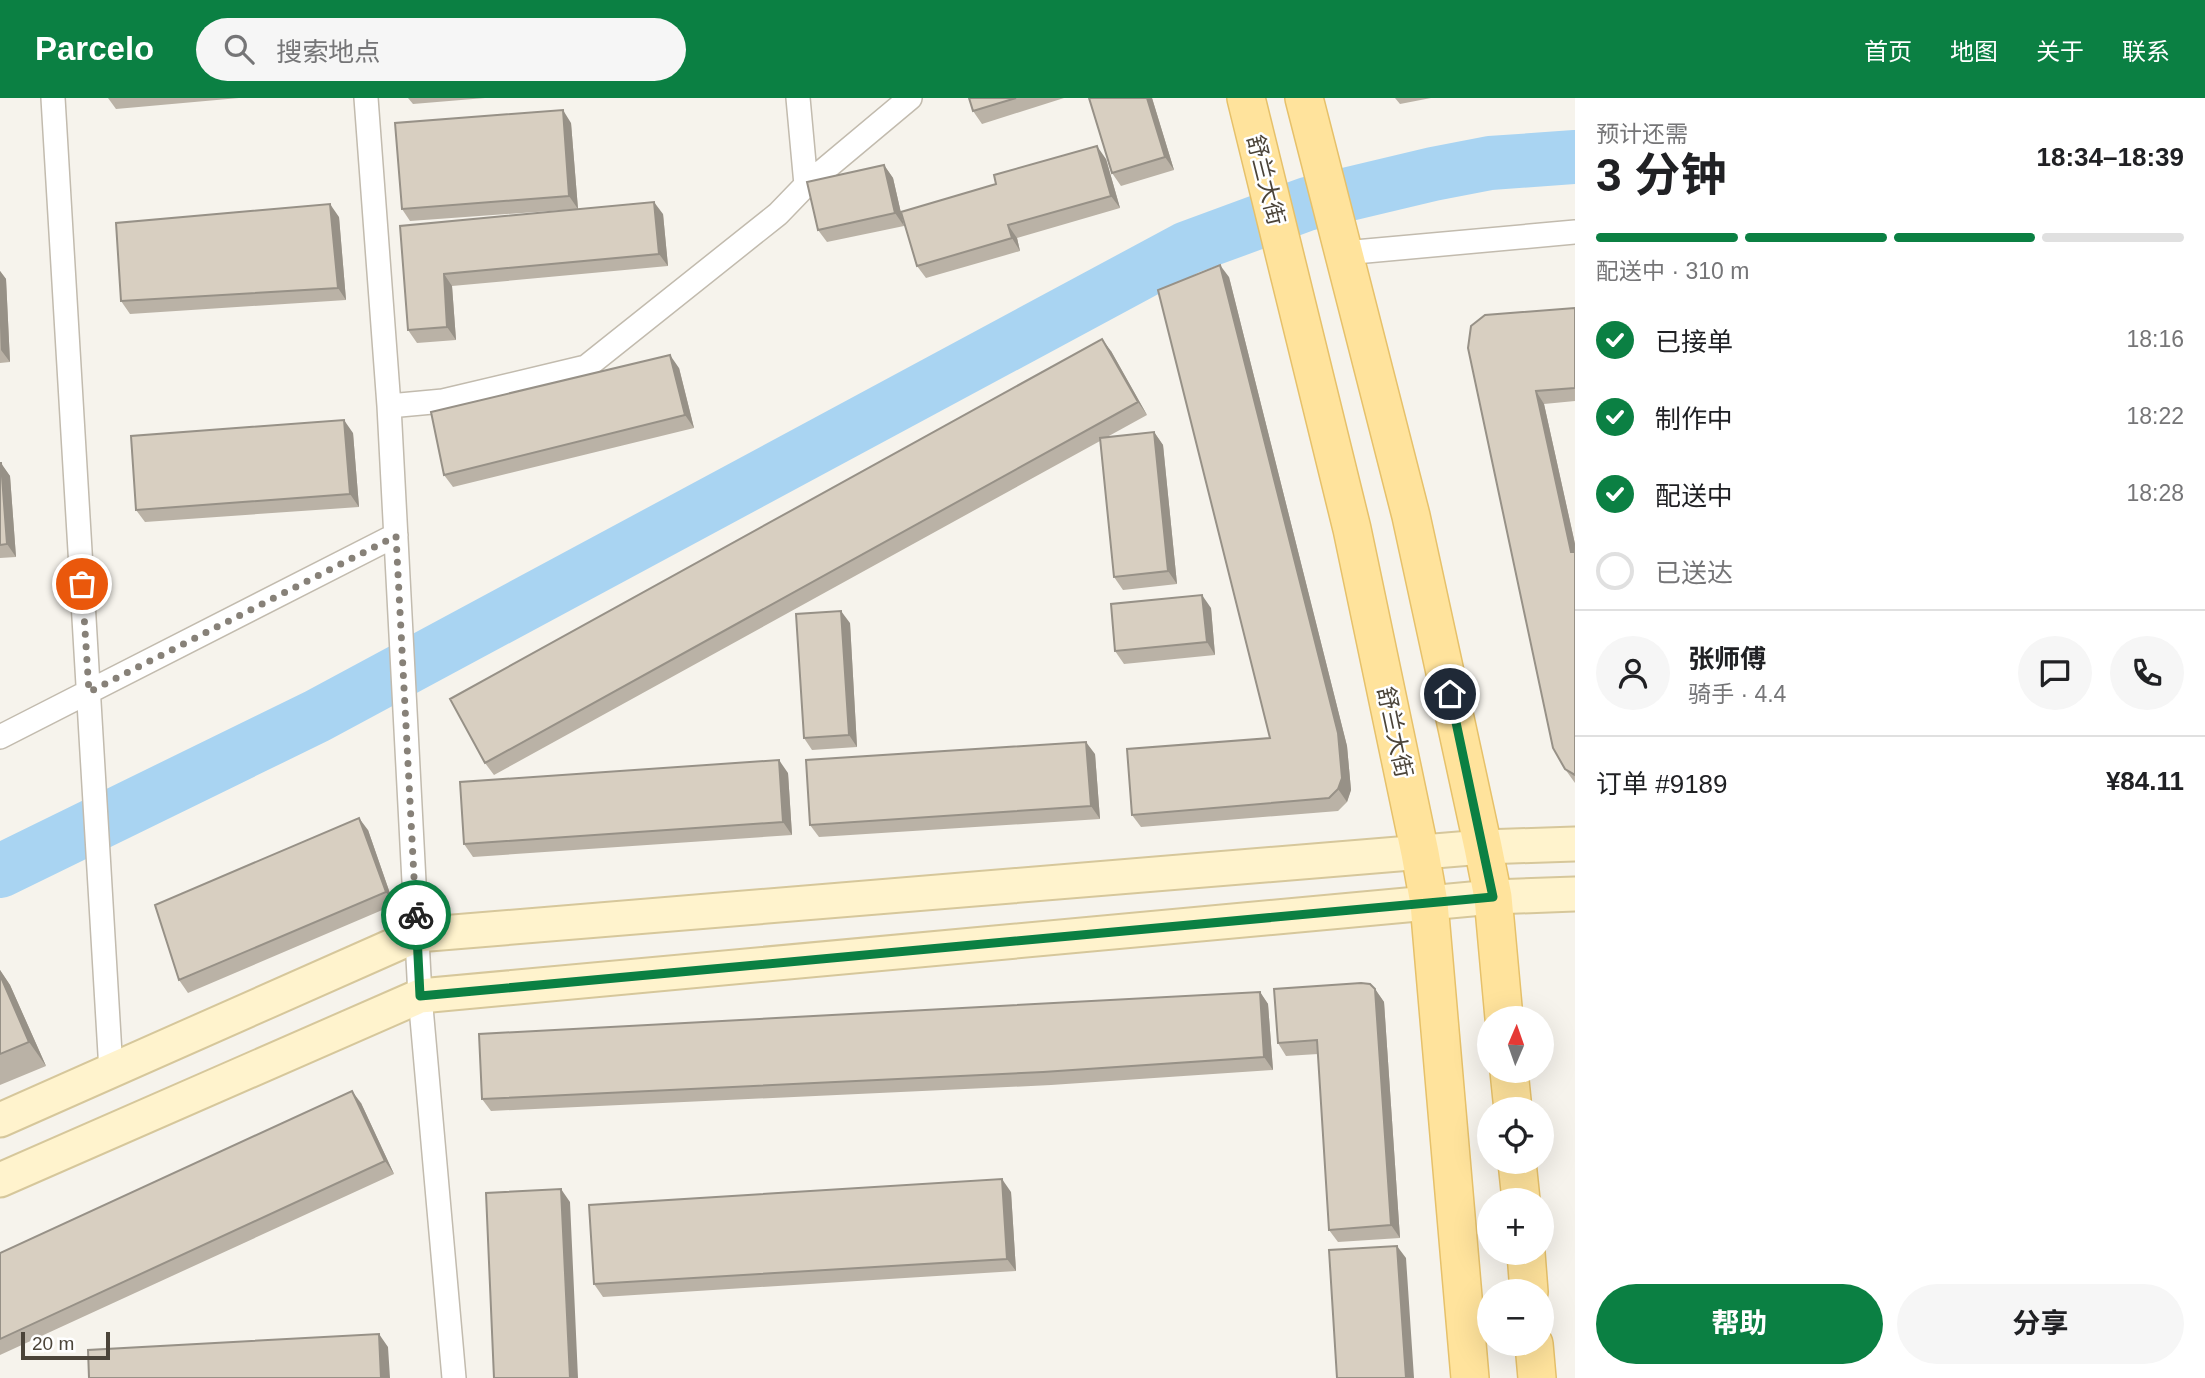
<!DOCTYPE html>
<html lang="zh">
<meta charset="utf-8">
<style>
:root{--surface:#fff;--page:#f6f6f6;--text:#202124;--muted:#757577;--line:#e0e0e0;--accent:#0b8043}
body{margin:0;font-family:Arial,"Noto Sans SC",sans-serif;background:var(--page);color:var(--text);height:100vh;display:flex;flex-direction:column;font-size:26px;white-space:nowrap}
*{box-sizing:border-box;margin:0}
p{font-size:23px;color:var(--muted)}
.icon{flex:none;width:38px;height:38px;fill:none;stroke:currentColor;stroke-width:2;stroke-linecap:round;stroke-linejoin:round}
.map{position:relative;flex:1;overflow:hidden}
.panel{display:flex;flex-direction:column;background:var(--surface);width:630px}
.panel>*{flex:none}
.needle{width:46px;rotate:2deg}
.fabs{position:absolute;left:1477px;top:908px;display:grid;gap:14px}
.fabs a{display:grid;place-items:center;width:77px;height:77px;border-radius:50%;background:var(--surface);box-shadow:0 7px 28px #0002;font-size:35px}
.scale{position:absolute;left:21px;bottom:18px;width:89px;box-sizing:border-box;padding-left:7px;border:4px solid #4b4439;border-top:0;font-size:19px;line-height:24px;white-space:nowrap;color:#4b4439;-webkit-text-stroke:5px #fff;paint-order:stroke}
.pin{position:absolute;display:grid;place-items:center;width:60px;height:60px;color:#fff;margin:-30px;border:4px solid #fff;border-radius:50%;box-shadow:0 2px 7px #0007}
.courier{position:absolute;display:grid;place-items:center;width:70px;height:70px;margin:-35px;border:5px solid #0b8043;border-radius:50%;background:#fff;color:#222;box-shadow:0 2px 9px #0007}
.head em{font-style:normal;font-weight:700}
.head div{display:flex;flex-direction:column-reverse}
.head{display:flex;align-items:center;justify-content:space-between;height:119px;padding:0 21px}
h1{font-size:46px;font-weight:700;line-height:52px}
.bar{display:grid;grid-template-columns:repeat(4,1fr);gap:10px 7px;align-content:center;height:84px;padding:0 21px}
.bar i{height:9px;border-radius:5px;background:var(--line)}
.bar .current{background:var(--accent)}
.bar p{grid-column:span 4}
.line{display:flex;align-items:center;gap:18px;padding:0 21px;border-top:2px solid var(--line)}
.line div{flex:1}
.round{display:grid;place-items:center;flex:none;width:74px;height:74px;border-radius:37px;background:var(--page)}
ol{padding:0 21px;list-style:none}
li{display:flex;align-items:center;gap:21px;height:77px}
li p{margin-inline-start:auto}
li .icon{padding:7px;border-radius:50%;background:var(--accent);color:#fff;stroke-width:4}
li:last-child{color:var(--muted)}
li i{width:38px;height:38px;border:4px solid var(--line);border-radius:50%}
.cta{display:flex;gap:14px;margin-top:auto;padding:14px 21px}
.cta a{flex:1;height:80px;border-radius:42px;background:var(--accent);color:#fff;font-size:28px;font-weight:700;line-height:80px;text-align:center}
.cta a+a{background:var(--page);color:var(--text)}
header{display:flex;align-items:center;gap:42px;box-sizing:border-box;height:98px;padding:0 35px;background:var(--accent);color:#fff}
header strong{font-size:33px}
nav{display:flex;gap:38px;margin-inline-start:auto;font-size:24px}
.search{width:490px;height:63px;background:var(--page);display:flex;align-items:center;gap:18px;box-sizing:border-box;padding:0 24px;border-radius:38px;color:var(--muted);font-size:26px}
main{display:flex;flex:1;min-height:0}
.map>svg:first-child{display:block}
</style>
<header>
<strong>Parcelo</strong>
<div class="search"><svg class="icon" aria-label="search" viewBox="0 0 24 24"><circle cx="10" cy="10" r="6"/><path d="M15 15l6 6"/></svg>搜索地点</div>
<nav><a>首页</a><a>地图</a><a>关于</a><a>联系</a></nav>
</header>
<main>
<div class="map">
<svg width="1575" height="1280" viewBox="0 0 1575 1280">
<rect width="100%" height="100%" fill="#f6f3ec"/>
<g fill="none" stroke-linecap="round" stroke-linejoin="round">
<path stroke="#a9d4f2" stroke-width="54" d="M0,773L317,618L1187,150L1307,106L1433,76L1490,65L1575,59"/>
<defs>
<path id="street" d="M53,0L111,973
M366,0L389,308L420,898L454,1280
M798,0L806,87
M1344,155L1575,134
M389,308L443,303L586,269L778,116L806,87L910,0
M0,639L396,437"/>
<path id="secondary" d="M0,1022L417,837L1483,749L1575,746
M0,1082L420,898L1493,799L1575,796"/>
<path id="primary" d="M1246,0L1352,431L1420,755L1429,805L1470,1280
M1304,0L1411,418L1483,749L1493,799L1504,920
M1509,973L1513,1012
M1517,1064L1521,1102
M1526,1155L1529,1194
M1534,1246L1537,1280"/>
</defs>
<use href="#street" stroke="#c2bbae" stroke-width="26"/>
<use href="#secondary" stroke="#d6c79b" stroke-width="37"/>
<use href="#primary" stroke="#e6c16a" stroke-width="40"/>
<use href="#street" stroke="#fff" stroke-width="23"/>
<use href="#secondary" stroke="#fff3cd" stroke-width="33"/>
<use href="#primary" stroke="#ffe39c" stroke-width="37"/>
</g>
<path fill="#bab2a6" d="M108,0H239L116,11Z
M408,0H485L413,6Z
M969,0H1064L982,26L973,13Z
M1089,0H1152L1174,72L1121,88L1112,75Z
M1395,0H1431L1400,6Z
M571,25L578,111L410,123L402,111Z
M1106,61L1120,110L1017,140L1020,153L926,180L917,168Z
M884,67L893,80L904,128L827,144L818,132Z
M663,116L668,168L452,188L456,242L417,245L408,232L400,128Z
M339,119L346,202L130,216L121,203Z
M0,173L6,181L10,264L0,265Z
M1229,179L1347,648L1351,692L1347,704L1338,713L1141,729L1132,717L1270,640Z
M1575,210V303L1544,306L1575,446V685L1565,671L1485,217Z
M1111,253L1147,317L1107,339L1154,334L1163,347L1177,486L1123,492L1114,479L1100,343L494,677L485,665Z
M679,270L694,330L453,389L444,377Z
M353,335L359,409L145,424L136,412Z
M0,365L10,378L16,459L0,460Z
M1211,510L1215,557L1124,566L1115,553Z
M850,525L857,649L812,652L804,640Z
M1095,656L1100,721L819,739L810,727Z
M788,675L792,737L473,759L464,746Z
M368,732L394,807L188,895L179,882Z
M0,872L10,887L46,968L0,987Z
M1375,891L1384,904L1400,1140L1338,1144L1329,1132L1318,956L1286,958L1278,945Z
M1260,894L1268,906L1273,972L1051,987L491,1013L482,1001Z
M361,1005L394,1076L0,1257V1155Z
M1011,1094L1016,1173L603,1199L594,1186Z"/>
<path fill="#979187" d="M1147,0H1152L1174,72L1165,59Z
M563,12L571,25L578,111L569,98Z
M1097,48L1106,61L1120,110L1111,98Z
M884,67L893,80L904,128L895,115Z
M654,104L663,116L668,168L659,156Z
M330,106L339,119L346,202L338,190Z
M1008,127L1017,140L1020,153L1012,140Z
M1220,167L1229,179L1347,648L1351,692L1347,704L1338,691Z
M0,173L6,181L10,264L1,252L0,228Z
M444,176L452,188L456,242L447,229Z
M1102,241L1111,253L1147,317L1138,304Z
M670,257L679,270L694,330L685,317Z
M1536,293L1544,306L1575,446V460L1571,454Z
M344,322L353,335L359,409L350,396Z
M1154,334L1163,347L1177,486L1168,473Z
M1,365L10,378L16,459L7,446Z
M1202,497L1211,510L1215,557L1207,544Z
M841,513L850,525L857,649L849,637Z
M1086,644L1095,656L1100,721L1091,708Z
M779,662L788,675L792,737L783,724Z
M359,720L368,732L394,807L386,794Z
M0,872L10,887L46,968L29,944L0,877Z
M1375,891L1384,904L1400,1140L1391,1127Z
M1260,894L1268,906L1273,972L1264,959Z
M352,993L361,1005L394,1076L385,1063Z
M1002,1081L1011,1094L1016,1173L1007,1161Z
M561,1091L570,1104L578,1280H570Z
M1397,1148L1406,1160L1414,1280H1406Z
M379,1236L388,1249L390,1280H381Z"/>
<path fill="#d8cfc1" stroke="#979187" stroke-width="2" d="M969,0H1016L973,13Z
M1089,0H1147L1165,59L1112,75Z
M563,12L569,98L402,111L395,25Z
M1097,48L1111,98L1008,127L1012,140L917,168L901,114L996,86L994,77Z
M884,67L895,115L818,132L807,84Z
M654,104L659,156L444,176L447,229L408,232L400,128Z
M330,106L338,190L121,203L116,125Z
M1220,167L1338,635L1342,680L1338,691L1329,700L1132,717L1127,651L1270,640L1158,192Z
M1575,210V290L1536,293L1571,454H1575V677L1565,671L1553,650L1468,250L1471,228L1485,217Z
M1102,241L1138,304L485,665L450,601Z
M670,257L685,317L444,377L431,314Z
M344,322L350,396L136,412L131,338Z
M1154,334L1168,473L1114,479L1100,340Z
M0,365H1L7,446L0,447Z
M1202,497L1207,544L1115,553L1111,506Z
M841,513L849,637L804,640L796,516Z
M1086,644L1091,708L810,727L806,662Z
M779,662L783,724L464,746L460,684Z
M359,720L386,794L179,882L155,807Z
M0,877L29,944L0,956Z
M1361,885L1370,886L1375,891L1391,1127L1329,1132L1317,942L1278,945L1274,891Z
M1260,894L1264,959L1043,974L482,1001L479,936Z
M352,993L385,1063L0,1241V1155Z
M1002,1081L1007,1161L594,1186L589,1107Z
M561,1091L570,1280H494L486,1095Z
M1397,1148L1406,1280H1337L1329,1152Z
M379,1236L381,1280H89L88,1252Z"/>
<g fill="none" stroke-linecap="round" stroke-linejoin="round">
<path stroke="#878178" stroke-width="7" stroke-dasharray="0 12.6" d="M82,486L89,594L396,438L416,817"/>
<path stroke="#0b8043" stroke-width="9" d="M416,817L420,898L1493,799L1450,596"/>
</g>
<g text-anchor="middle" stroke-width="5" stroke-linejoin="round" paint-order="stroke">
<g font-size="23" fill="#4b4439" stroke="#fff">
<text transform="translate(1266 82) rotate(76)" y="8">舒兰大街</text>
<text transform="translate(1395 634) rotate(78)" y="8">舒兰大街</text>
</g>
</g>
</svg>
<div class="fabs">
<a><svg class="needle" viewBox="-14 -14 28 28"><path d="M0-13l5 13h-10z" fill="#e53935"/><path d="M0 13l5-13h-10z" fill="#757577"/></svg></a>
<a><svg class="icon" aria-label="locate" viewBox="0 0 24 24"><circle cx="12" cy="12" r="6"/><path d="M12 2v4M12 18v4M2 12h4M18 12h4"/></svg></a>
<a>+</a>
<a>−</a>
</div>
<div class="scale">20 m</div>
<div class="pin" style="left:82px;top:486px;background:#ea580c"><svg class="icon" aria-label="bag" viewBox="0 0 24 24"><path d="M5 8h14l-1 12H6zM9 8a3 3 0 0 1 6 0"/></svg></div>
<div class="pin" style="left:1450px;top:596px;background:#1f2937"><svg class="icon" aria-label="home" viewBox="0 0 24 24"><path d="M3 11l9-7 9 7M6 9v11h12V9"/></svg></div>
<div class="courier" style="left:416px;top:817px"><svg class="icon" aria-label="bike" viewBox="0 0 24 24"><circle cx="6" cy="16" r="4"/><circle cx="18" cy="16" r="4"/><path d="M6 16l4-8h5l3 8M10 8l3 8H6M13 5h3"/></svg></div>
</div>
<section class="panel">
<div class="head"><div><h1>3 分钟</h1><p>预计还需</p></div><em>18:34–18:39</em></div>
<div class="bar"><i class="current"></i><i class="current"></i><i class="current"></i><i></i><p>配送中 · 310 m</p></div>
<ol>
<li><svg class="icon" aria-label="check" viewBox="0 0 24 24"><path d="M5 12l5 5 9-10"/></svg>已接单<p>18:16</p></li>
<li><svg class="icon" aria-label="check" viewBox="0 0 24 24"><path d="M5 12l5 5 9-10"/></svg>制作中<p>18:22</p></li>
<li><svg class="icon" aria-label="check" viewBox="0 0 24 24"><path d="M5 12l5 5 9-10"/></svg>配送中<p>18:28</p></li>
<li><i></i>已送达</li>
</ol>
<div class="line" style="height:126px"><a class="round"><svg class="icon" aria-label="person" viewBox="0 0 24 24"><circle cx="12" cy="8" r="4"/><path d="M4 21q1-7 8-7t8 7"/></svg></a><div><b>张师傅</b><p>骑手 · 4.4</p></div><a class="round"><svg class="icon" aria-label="chat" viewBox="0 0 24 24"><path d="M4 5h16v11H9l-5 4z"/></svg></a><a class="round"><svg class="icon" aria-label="phone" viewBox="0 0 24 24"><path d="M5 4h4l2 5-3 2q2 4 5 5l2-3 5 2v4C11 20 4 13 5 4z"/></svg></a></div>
<div class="line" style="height:91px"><div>订单 #9189</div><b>¥84.11</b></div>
<div class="cta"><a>帮助</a><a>分享</a></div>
</section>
</main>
